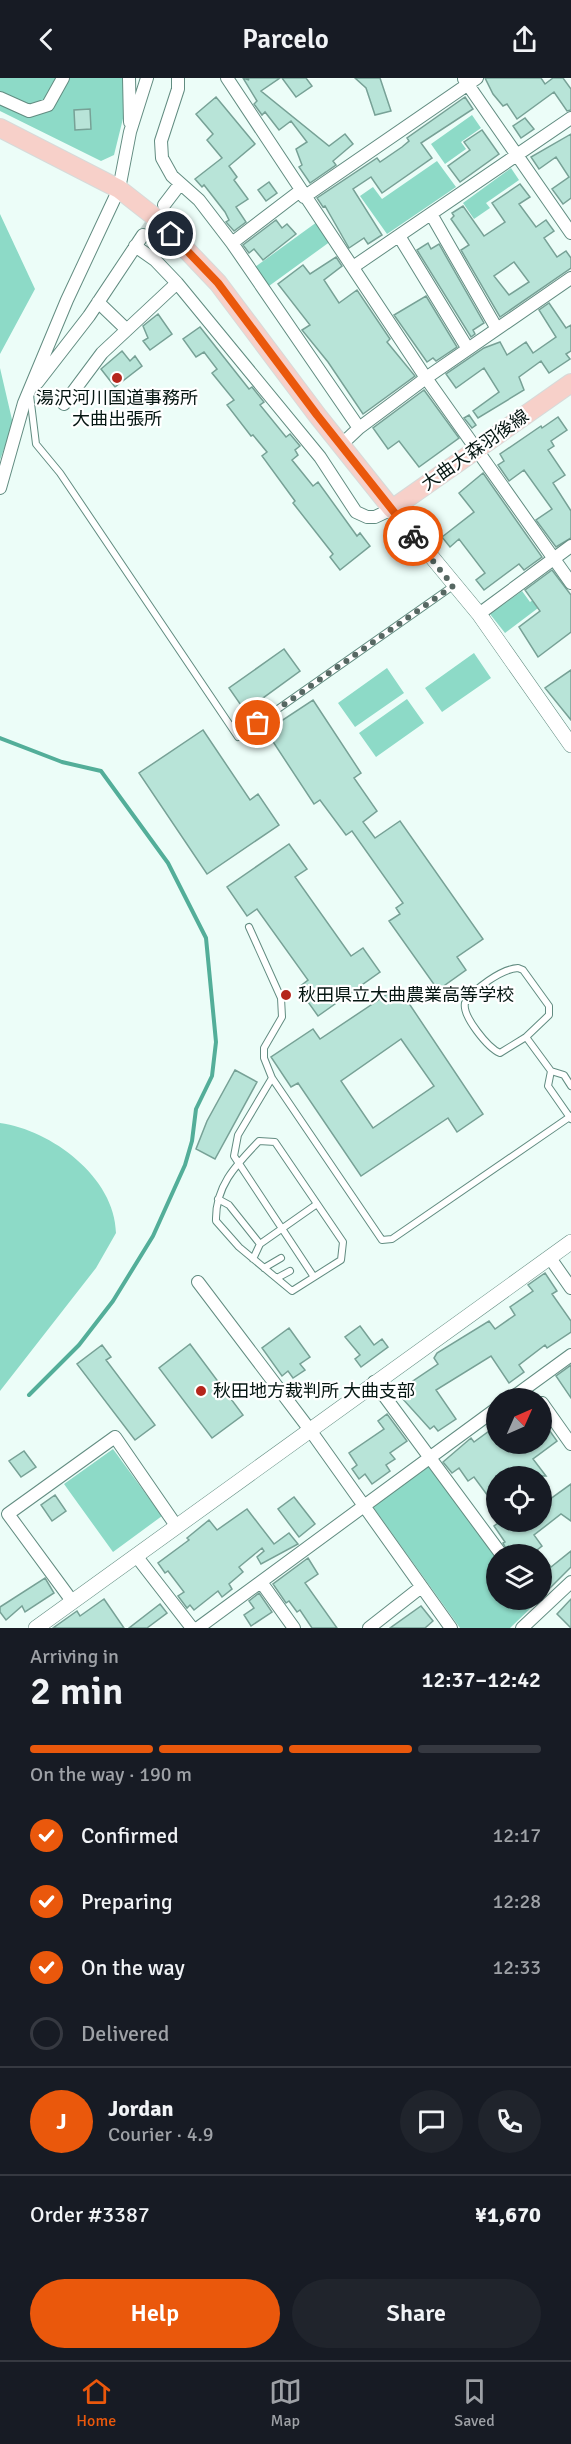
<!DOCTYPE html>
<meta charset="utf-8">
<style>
:root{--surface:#171b24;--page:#20242c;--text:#f1f3f6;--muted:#9ea1a6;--line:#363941;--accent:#ea580c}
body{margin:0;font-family:Signika,"Noto Sans JP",sans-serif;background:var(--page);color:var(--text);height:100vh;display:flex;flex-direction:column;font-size:22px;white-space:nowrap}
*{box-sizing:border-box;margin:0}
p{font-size:20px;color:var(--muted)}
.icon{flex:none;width:33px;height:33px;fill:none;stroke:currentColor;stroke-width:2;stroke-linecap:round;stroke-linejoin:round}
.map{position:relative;height:1550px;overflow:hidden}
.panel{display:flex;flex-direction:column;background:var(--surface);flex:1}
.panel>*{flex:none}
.needle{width:39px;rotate:45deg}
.buttons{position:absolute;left:486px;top:1310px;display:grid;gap:12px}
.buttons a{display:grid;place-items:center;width:66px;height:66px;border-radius:50%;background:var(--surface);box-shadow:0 2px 4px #0004;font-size:30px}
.pin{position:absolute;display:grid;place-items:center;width:51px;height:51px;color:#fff;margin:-26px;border:3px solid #fff;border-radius:50%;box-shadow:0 2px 6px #0007}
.courier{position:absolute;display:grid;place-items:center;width:60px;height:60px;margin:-30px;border:4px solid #ea580c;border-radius:50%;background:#fff;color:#222;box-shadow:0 2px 8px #0007}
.head em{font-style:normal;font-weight:600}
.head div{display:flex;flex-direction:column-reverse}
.head{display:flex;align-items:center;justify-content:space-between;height:102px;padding:0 30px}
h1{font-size:39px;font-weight:600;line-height:45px}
.bar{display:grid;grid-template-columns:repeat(4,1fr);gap:9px 6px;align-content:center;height:72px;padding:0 30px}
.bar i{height:8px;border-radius:4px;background:var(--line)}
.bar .selected{background:var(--accent)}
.bar p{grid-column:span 4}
.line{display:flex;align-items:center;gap:15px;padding:0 30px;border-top:2px solid var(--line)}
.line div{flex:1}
.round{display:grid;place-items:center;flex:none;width:63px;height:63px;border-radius:32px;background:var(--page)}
ol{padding:0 30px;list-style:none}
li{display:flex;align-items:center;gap:18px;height:66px}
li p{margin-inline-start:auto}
li .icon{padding:6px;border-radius:50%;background:var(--accent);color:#fff;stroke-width:4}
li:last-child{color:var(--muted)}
li i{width:33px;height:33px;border:3px solid var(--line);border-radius:50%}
.primary-button{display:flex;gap:12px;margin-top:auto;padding:12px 30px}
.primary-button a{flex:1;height:69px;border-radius:36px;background:var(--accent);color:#fff;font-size:24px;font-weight:600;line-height:69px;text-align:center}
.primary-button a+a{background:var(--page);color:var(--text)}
header{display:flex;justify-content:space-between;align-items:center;height:78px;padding:0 30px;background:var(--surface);font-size:27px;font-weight:600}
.menu{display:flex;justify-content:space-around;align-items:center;height:84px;border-top:2px solid var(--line);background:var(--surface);font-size:16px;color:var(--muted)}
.menu a{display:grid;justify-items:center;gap:3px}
.menu .selected{color:var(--accent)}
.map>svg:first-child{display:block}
</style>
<header><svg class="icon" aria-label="back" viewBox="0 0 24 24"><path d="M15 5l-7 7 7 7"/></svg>Parcelo<svg class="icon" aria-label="share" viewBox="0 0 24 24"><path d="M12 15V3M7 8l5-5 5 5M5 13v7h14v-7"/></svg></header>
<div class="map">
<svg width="571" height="1550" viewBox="0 0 571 1550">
<rect width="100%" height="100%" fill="#ecfdf8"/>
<path fill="#8ddac7" d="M0,0H133L114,77L101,83L0,33Z
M472,37L481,50L461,64L466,71L445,86L431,66Z
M437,83L456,109L387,156L360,118L373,109L382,121Z
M511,90L519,102L486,125L490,130L474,141L463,125Z
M0,136L35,211L0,276Z
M317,144L331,163L269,208L255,189Z
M0,290L13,346L0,382Z
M548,510L554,518L505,555L490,536L522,513L530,524Z
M474,575L491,600L442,634L425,610Z
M387,590L404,615L355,649L338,625Z
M407,621L424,645L376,679L359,655Z
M0,1045C51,1052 115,1099 116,1155L96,1190L0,1313Z
M113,1371L162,1438L113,1474L64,1406Z
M431,1387L496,1476V1521H529L534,1527L510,1550H460L373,1429Z"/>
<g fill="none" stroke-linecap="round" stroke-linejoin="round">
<path stroke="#53ae99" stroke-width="4" d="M0,660L62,684L101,693L168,785L206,860L216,964L212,998L196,1031L192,1063L185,1087L153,1158L113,1223L79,1267L29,1317"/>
</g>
<path fill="#b8e4d8" stroke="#77a196" stroke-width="1.5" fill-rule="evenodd" d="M243,0L249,2L247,0H280L261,13L329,68L345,56L353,66L333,83L336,87L310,105L299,89L302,87L296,71L307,64L291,43L279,52L265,34L262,37L254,26L257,23Z
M282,0H306L312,8L296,19Z
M355,0H380L391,33L375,37L366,10Z
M485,0H541L545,6L553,0H563L571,11V32L567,33L554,14L517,41L507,26L503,28L493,16Z
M216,19L255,66L229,88L237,99L234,102L248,121L236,129L246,144L234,153L226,144L229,142L225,134L204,107L202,109L195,101L222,80L207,62L213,56L196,36Z
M465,19L473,31L421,65L432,80L382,115L371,99L353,111L382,157L368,166L364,160L349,170L325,128L323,129L317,120L377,80L380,84L402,69L409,63L407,60Z
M90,31L91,51L75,52L74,32Z
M525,40L534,51L521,60L513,48Z
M482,52L499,76L460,104L448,88L470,72L464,64Z
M571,56V120L563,126L552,111L569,99L556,79L539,91L531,79Z
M269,104L277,115L266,123L258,112Z
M520,106L530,119L519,126L536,149L546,142L554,153L544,160L557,179L566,173L571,180V190L500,239L461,172L469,167L451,141L454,138L452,135L463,128L484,158L505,144L492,125ZM514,184L529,204L509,217L494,198Z
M276,142L282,150L287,146L296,156L263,182L254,171L249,175L243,167Z
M428,165L431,171L439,166L484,245L473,252L475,256L471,259L417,172Z
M336,179L342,188L324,202L339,225L357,212L390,261L387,264L415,298L363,336L328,284L302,252L310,247L278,206L303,187L310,196Z
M426,218L457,269L436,283L433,280L427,284L394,237Z
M549,225L566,250L571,247V273L566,276L570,281L549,295L541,283L519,299L524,312L478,340L473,333L499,314L484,290L456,310L446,296L484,270L500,264L507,277L526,264L533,275L556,259L539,232Z
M158,236L172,256L150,272L143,263L148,260L143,248Z
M200,249L249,311L252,309L264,324L260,327L286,359L290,356L300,368L295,372L298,377L292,382L313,408L318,404L357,458L360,455L370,468L340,492L330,479L333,476L293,425L295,423L262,378L267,374L253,357L251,358L227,327L234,322L212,295L217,291L204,274L196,279L183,261Z
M122,273L130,283L135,278L142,288L115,309L101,291Z
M424,312L459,360L419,389L399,363L388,371L373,350Z
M469,337L476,347L472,350L464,340Z
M558,339L567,352L551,363L554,368L548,372L565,397L553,405L571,433V460L556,469L536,442L552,431L524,392L509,403L498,387L504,383L500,376L541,348L542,350Z
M483,395L542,479L524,492L519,486L484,512L476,502L485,495L459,461L450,469L442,459L474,434L459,415Z
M552,492L571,517V554L538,579L519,549L540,533L525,512Z
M284,571L300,593L245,633L229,610Z
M571,592V642L545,610Z
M313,622L361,695L354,700L377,733L363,744L375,760L400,743L483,861L457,879L466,892L438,912L389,843L400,836L396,830L403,825L352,753L346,757L320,722L314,726L266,653Z
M203,652L250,722L258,716L279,747L207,796L139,695Z
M289,766L307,791L295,799L351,878L363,870L380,894L318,938L298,910L308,902L257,831L247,838L227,809Z
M398,909L483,1036L457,1054L448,1040L361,1098L298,1005L291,1009L271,979L313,951L320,961ZM401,961L434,1008L373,1050L341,1003Z
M235,992L257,1004L215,1081L196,1071L207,1043Z
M545,1195L557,1213L552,1216L571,1243V1254L547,1270L545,1267L519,1287L524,1294L509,1305L491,1278L436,1312L456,1341L438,1353L434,1348L430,1351L401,1319L414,1310L410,1305L438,1286L434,1280L437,1275L489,1243L495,1251L515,1237L510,1229L533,1213L528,1207Z
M360,1248L374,1267L382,1261L388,1269L361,1289L355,1281L360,1277L345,1259Z
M289,1250L310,1279L300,1286L305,1292L293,1300L288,1293L282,1298L262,1270Z
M190,1266L243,1337L212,1360L159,1290Z
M102,1267L111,1279L106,1282L155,1347L135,1362L77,1286Z
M571,1287V1320L556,1298Z
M387,1336L407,1363L390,1375L395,1381L386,1387L390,1393L372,1406L365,1396L359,1401L352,1391L357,1387L349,1375L384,1351L378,1343Z
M542,1342L557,1363L533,1381L546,1398H517L514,1394L509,1398H496V1429L474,1399L468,1403L459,1390L452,1395L443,1384L471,1360L474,1364L496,1348V1365H515L519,1371L527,1365H542Z
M24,1373L36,1389L21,1399L9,1383Z
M571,1406V1443L561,1436L534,1457L542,1468L532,1476H509L503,1465L505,1464L494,1448L501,1443H542V1427Z
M55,1417L66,1433L52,1443L41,1427Z
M294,1419L315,1446L299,1459L278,1431Z
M247,1431L274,1466L289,1455L298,1466L261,1486L257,1479L264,1473L262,1470L239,1489L243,1494L229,1506L232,1511L222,1519L218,1513L194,1532L190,1527L187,1530L178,1518L184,1514L168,1493L165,1495L158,1485L189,1462L187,1460L209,1442L217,1452Z
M571,1473V1489L542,1518V1478L551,1489Z
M308,1480L318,1496L305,1505L337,1550H312L300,1532L297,1534L289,1523L286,1525L273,1506Z
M45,1500L54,1515L25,1534L22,1528L6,1542L0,1534V1529Z
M259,1515L272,1534L251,1548L244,1537L254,1530L249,1523Z
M104,1521L124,1550H53L77,1533L80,1538Z
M571,1521V1550L557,1536Z
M160,1526L167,1535L147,1550H129Z
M421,1528L433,1543L425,1550H390Z"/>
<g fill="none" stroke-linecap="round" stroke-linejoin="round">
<path stroke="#c9dad6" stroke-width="12" stroke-dasharray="12 6" stroke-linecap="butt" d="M143,157L160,133"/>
<defs>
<path id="service" d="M30,317L36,366L60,395L238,659L453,508
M249,849L281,920L282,939L264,970V980L272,1000L382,1162L392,1161L571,1038
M518,890L523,892L549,928V937L526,959L500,975C488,970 462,938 465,925C474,911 501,891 518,890Z
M526,959L551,993L564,997L571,1008
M551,993L548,1008L571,1041
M272,1000L238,1057L234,1078L314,1199
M259,1063L275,1064L343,1164L341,1182L292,1213L239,1169L216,1143C215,1108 236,1087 259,1063Z
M218,1121L229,1127L260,1166
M253,1181L260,1166L317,1126
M264,1190L281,1180
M277,1200L290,1193"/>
<path id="minor" d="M129,0L130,44
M178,0V11L161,63L162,80L172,98L199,122L232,165L359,350L341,367
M227,0L426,300L571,505
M464,1L571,155
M0,20L29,33L48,27L63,0
M304,119L477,0
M164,127L180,106
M431,136L497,251
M399,158L468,271
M232,165L300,113
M135,168L155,182L177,205L320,379L356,434L367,439H375L392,431
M353,189L571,40
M98,224L126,251
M37,305L89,238L143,157
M64,326L102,275L177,205
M359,350L426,300L571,200
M0,410L24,325L67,222L119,111L130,54L147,0
M479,536L571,468
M550,1180L571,1210
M198,1204L310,1352L451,1550
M374,1304L501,1476
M512,1320L571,1277
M542,1325L571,1366
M137,1479L192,1550
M261,1504L294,1550
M72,1523L8,1436L115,1359L177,1449
M198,1550L496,1331
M369,1550L420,1510
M522,1550L571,1504"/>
<path id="tertiary" d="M392,431L479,536L571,667
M36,1550L571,1164"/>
<path id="primary" d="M0,50L119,111L156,140L218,205L317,337L392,431L571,305"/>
</defs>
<use href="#service" stroke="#628c81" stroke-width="8"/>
<use href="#minor" stroke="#628c81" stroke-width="14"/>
<use href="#tertiary" stroke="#628c81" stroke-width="16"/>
<use href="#primary" stroke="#d7dad9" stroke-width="20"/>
<use href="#service" stroke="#fff" stroke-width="6"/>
<use href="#minor" stroke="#fff" stroke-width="12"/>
<use href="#tertiary" stroke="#fff" stroke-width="15"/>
<use href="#primary" stroke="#f7d0c9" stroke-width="18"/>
</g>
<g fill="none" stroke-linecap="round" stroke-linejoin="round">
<path stroke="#566762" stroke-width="6" stroke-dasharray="0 10.8" d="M258,645L453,508L413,458"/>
<path stroke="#ea580c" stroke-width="8" d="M171,156L218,205L317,337L413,458"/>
</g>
<g fill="#b5261c" stroke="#fff" stroke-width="2">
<circle cx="117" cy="300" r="6"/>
<circle cx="286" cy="917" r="6"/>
<circle cx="201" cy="1313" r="6"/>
</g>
<g text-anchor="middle" stroke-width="4.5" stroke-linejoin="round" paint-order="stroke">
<g font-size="18" fill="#051612" stroke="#fff" text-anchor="start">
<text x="117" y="326" text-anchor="middle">湯沢河川国道事務所<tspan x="117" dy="21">大曲出張所</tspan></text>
<text x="298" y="923">秋田県立大曲農業高等学校</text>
<text x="213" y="1319">秋田地方裁判所 大曲支部</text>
</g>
<g font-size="18" fill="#051612" stroke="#fff">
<text transform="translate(475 372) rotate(-35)" y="6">大曲大森羽後線</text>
</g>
</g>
</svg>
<div class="buttons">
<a><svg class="needle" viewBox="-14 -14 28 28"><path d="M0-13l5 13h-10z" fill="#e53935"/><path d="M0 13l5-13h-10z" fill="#9ea1a6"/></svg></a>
<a><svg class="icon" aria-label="locate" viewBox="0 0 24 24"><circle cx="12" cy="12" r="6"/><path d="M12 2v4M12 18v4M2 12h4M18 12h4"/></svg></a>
<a><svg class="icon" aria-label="layers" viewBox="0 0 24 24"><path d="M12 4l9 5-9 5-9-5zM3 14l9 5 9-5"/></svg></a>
</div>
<div class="pin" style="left:258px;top:645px;background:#ea580c"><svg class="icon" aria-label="bag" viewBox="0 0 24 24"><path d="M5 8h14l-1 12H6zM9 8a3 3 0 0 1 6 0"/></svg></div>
<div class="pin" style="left:171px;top:156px;background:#1f2937"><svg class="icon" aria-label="home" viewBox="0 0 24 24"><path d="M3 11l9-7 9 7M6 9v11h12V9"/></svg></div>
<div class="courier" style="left:413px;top:458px"><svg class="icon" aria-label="bike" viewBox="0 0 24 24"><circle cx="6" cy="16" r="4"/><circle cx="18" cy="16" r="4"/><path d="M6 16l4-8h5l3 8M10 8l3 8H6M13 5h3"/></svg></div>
</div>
<section class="panel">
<div class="head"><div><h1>2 min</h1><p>Arriving in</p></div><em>12:37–12:42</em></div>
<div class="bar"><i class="selected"></i><i class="selected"></i><i class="selected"></i><i></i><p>On the way · 190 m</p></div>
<ol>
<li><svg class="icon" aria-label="check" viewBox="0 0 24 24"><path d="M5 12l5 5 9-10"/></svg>Confirmed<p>12:17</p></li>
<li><svg class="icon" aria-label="check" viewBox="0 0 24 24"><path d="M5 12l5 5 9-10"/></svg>Preparing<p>12:28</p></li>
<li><svg class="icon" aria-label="check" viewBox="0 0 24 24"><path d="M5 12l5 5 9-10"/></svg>On the way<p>12:33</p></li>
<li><i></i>Delivered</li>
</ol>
<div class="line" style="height:108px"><b class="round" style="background:var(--accent);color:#fff">J</b><div><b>Jordan</b><p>Courier · 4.9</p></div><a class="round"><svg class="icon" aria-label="chat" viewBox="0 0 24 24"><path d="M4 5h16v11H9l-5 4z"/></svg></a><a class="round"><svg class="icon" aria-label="phone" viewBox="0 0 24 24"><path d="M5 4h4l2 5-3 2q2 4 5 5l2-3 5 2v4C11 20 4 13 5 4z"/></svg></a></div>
<div class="line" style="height:78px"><div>Order #3387</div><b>¥1,670</b></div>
<div class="primary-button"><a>Help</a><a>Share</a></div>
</section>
<nav class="menu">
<a class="selected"><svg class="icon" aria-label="home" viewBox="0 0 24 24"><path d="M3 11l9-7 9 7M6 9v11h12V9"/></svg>Home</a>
<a><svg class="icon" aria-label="map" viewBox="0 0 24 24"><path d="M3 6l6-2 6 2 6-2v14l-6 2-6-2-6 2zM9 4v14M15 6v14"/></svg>Map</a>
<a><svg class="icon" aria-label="saved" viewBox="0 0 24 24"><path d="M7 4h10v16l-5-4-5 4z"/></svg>Saved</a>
</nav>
